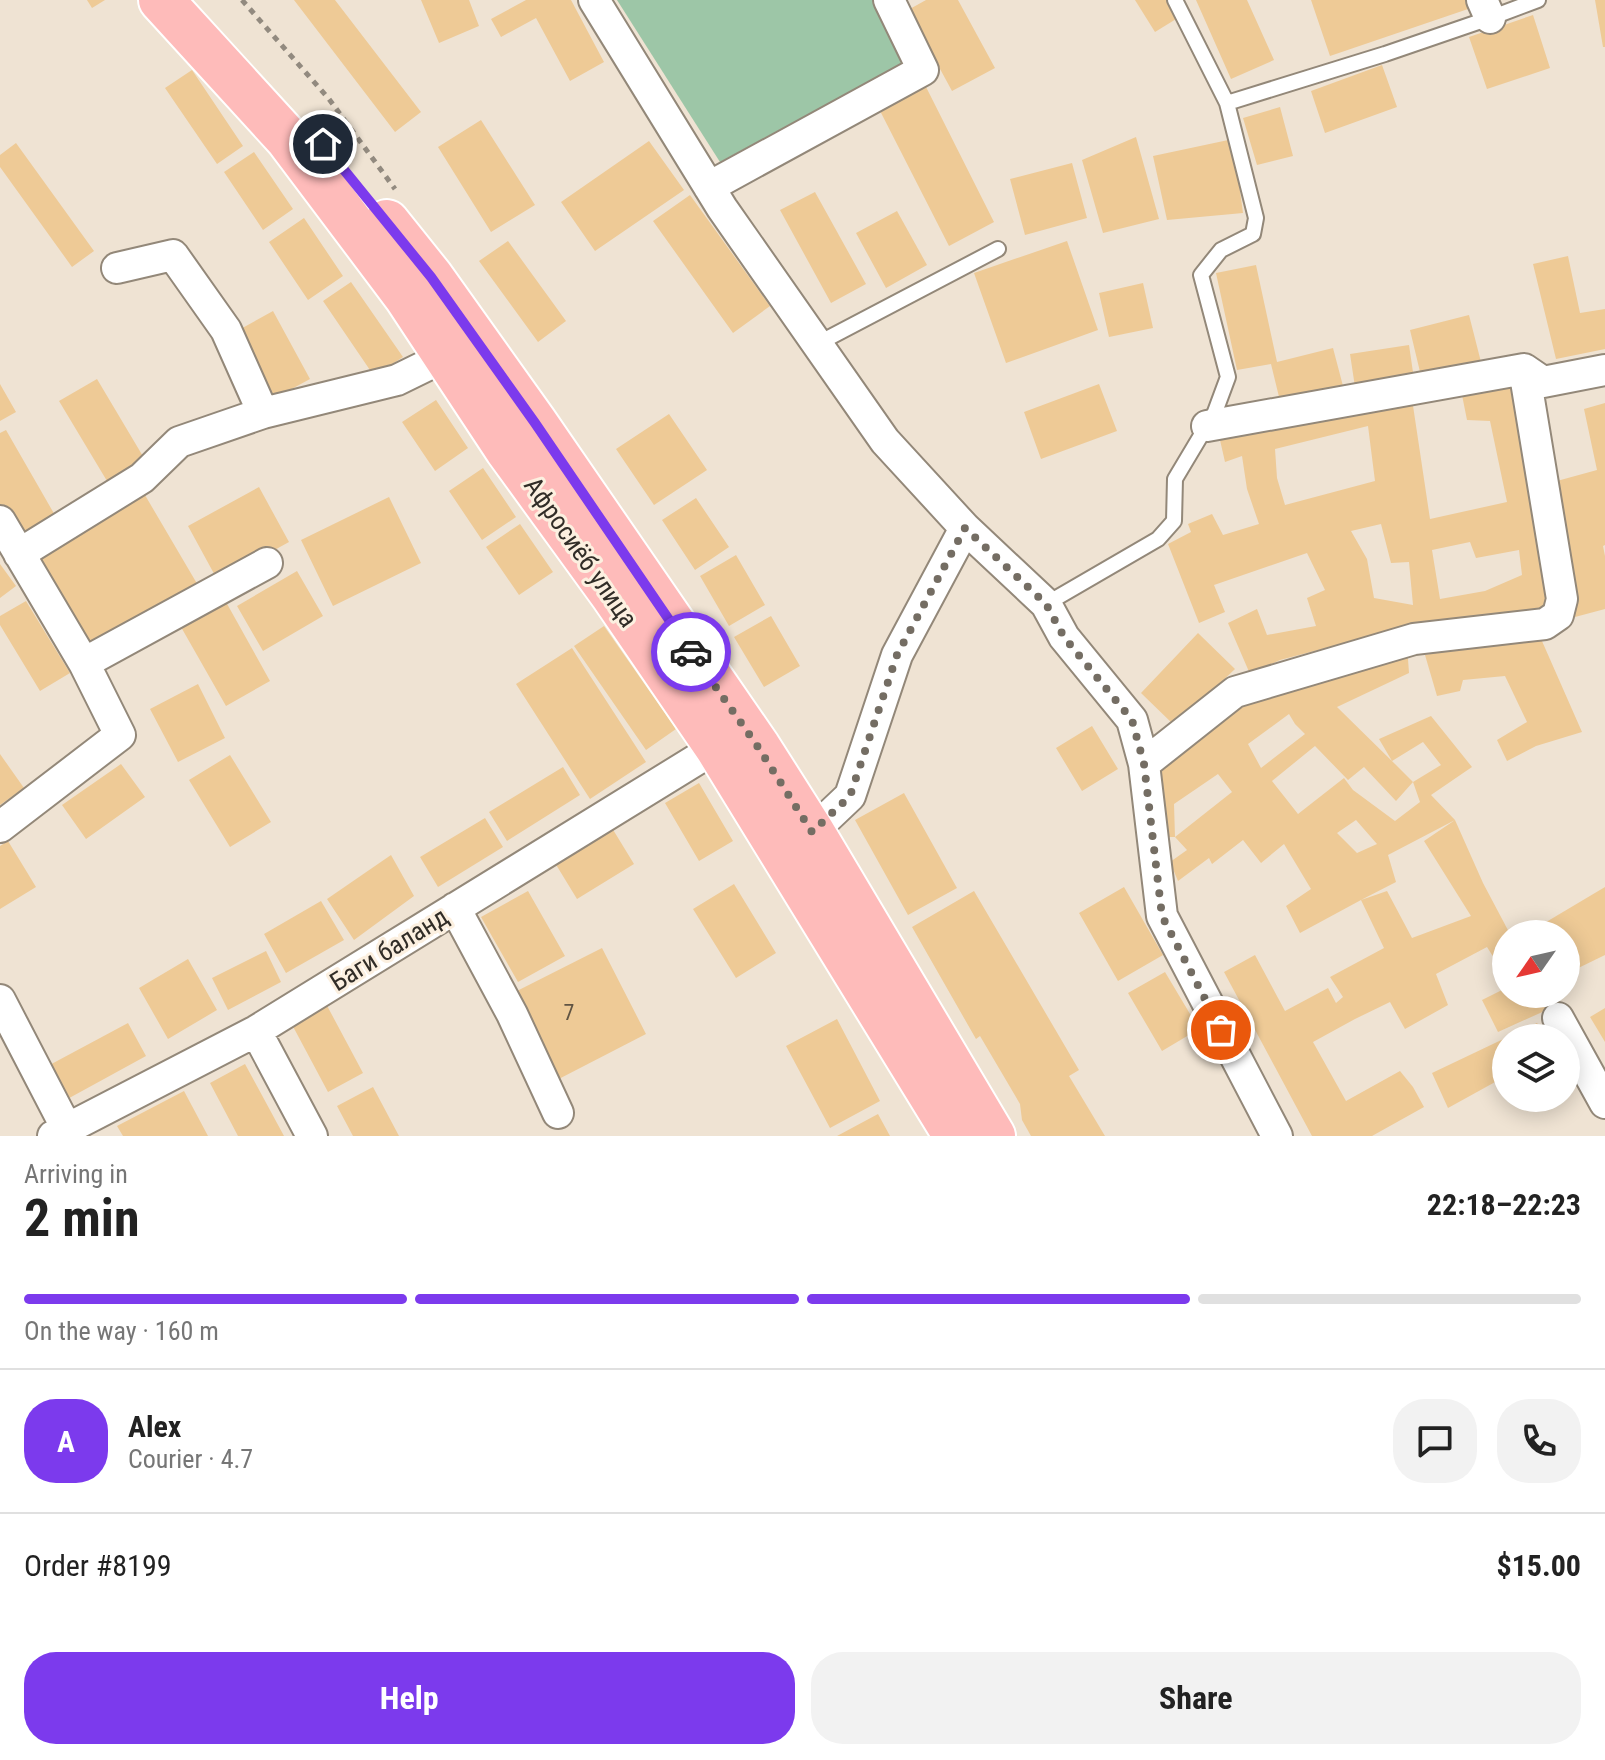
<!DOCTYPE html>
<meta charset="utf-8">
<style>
:root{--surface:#fff;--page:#f2f2f2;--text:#222;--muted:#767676;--line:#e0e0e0;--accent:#7c3aed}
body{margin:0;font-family:"Roboto Condensed",sans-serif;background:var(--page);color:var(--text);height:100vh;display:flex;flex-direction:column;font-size:30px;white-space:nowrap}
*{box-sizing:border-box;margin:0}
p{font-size:26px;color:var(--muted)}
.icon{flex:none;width:44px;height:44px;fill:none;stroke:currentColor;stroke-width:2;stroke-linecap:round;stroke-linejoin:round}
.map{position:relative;height:1136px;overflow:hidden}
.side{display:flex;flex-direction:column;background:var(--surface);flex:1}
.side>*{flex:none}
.needle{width:52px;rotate:236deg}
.fabs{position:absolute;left:1492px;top:920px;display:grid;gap:16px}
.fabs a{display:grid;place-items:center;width:88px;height:88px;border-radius:50%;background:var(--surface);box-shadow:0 4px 20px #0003;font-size:40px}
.pin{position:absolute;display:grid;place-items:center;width:68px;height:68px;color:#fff;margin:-34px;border:4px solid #fff;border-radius:50%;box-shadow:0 2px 8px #0007}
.courier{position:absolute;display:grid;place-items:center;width:80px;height:80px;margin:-40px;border:6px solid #7c3aed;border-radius:50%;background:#fff;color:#222;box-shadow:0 2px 10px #0007}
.head em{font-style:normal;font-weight:700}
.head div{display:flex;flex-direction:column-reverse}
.head{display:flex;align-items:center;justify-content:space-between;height:136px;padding:0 24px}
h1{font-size:52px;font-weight:700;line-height:60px}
.bar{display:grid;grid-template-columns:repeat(4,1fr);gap:12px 8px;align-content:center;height:96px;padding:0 24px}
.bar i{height:10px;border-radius:6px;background:var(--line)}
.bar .active{background:var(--accent)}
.bar p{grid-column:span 4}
.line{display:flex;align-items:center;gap:20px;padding:0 24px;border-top:2px solid var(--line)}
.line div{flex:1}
.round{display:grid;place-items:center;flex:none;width:84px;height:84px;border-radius:32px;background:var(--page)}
.button{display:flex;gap:16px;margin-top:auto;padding:16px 24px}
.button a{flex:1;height:92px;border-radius:32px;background:var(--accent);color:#fff;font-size:32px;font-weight:700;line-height:92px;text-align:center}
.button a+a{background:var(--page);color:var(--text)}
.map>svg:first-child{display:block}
</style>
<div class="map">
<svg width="1605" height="1136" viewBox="0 0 1605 1136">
<rect width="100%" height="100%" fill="#efe3d3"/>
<path fill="#9dc6a7" d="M617,0H882L911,59L720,162Z"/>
<path fill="#eeca96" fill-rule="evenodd" d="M87,0H105L92,8Z
M294,0H335L421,112L395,132Z
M421,0H469L479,26L439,43Z
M526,0H571L604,62L570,81L536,18L501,37L491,19Z
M926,0H958L995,68L952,91L908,10Z
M1135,0H1171L1181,16L1155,32Z
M1196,0H1247L1274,60L1231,79Z
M1311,0H1469L1471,8L1330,56Z
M1595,0H1605V47H1603Z
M1533,15L1550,68L1487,89L1469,37Z
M1382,65L1397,107L1325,133L1311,91Z
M192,70L243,146L217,164L165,88Z
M921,77L994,222L949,246L875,101Z
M1280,107L1293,156L1257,165L1243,118Z
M481,120L535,205L491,232L438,147Z
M1136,137L1159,219L1103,233L1082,160Z
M1233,139L1243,213L1167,220L1153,156Z
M649,141L684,190L595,251L561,202Z
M16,143L94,251L72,267L0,167V155Z
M254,152L293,209L263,230L224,172Z
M1072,163L1087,218L1025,235L1010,179Z
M815,192L866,284L831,303L780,210Z
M690,195L770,306L733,333L653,221Z
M897,211L927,265L886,288L856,233Z
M304,218L343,276L308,300L269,242Z
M508,241L566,321L538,342L479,261Z
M1067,241L1098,330L1006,363L974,273Z
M1568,256L1580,313L1605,309V349L1556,359L1533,264Z
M1256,265L1277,362L1333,348L1343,386L1280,401L1271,364L1237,370L1216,273Z
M351,282L403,357L374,376L323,301Z
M1143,283L1153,328L1109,337L1099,293Z
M273,311L310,379L275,398L237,331Z
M1469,315L1481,362L1421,376L1410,330Z
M1409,345L1414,379L1355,387L1350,354Z
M97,379L144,458L107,481L59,401Z
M1514,382L1558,605L1491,625L1398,629L1280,660L1250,674L1228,623L1257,609L1267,635L1316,626L1307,598L1325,590L1307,553L1214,585L1225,612L1199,623L1168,544L1191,532L1188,524L1212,514L1223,535L1259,524L1247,489L1242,456L1225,462L1220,440L1282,421L1412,399L1430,519L1507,502L1490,421L1467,420L1460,385ZM1368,426L1375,481L1285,505L1277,478L1275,449ZM1381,524L1391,563L1409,562L1413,605L1374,598L1367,559L1351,531ZM1470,542L1476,558L1519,550L1522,575L1485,591L1440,599L1432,550Z
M0,384L16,412L0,421Z
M1099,384L1117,431L1041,459L1024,412Z
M436,400L468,448L435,471L402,422Z
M1605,403V545L1603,546L1605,556V609L1575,617L1557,527L1546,484L1597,470L1584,409Z
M669,414L707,470L654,505L616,449Z
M6,430L56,517L19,538L0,505V433Z
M483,468L516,517L482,540L449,491Z
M259,487L289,542L218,581L188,526Z
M142,490L199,587L86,654L28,556Z
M389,497L421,563L333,606L301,540Z
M696,498L729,547L695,570L662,520Z
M520,524L553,572L519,595L486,547Z
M736,555L765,605L729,626L700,576Z
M0,564L16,586L0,598Z
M297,571L323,616L263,651L237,606Z
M26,601L70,673L40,691L0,625V616Z
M226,602L270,681L226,706L181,627Z
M771,616L800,666L764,687L734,637Z
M604,626L676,729L646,750L574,646Z
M1538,632L1582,732L1536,746L1507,761L1497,740L1527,722L1505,676L1463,680L1460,691L1437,696L1425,655Z
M1198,633L1235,669L1175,726L1141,693Z
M1407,645L1409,673L1337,707L1395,764L1413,782L1396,801L1364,767L1348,780L1315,746L1272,781L1298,814L1344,778L1353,790L1395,821L1420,802L1413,782L1441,765L1423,742L1392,761L1379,739L1431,716L1472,767L1431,795L1455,820L1388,855L1396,882L1361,900L1387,891L1412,938L1471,916L1424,841L1455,820L1483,883L1510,934H1506V977L1487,947L1436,974L1448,1005L1405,1029L1390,1002L1355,1019L1313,1042L1346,1101L1400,1071L1413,1087L1424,1107L1372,1136H1312L1224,972L1255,955L1285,1011L1328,988L1336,1003L1343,997L1330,977L1384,948L1361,900L1300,933L1286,906L1311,889L1284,844L1261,863L1243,840L1212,864L1209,858L1178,881L1170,862L1187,850L1175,837L1232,792L1218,774L1174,804L1175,837H1164L1158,774L1198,737L1273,687ZM1289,714L1295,724L1305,734L1261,768L1248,744ZM1356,820L1377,844L1357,853L1337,833Z
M572,648L646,762L590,799L516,684Z
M198,684L225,738L178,762L150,709Z
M1092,726L1118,769L1082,791L1056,748Z
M0,754L24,788L0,805Z
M230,755L271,822L230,847L189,780Z
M121,764L145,797L86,839L62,805Z
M563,767L580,795L507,841L489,812Z
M699,783L733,841L699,861L665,803Z
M904,793L957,888L908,915L855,820Z
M485,818L503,847L438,887L420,857Z
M612,828L634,864L577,899L555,863Z
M8,841L36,887L0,909V846Z
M391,855L414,896L354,940L327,899Z
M734,884L776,953L736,978L693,909Z
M1124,887L1163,955L1118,981L1079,913Z
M1605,887V955L1566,974V934H1526Z
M528,891L565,956L518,982L481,917Z
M974,891L1079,1070L1069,1076L1105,1136H1031L1022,1120L1020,1104L980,1036L976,1039L912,927Z
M321,901L344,940L286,973L264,934Z
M602,948L646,1034L551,1083L507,996Z
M266,951L281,982L228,1010L212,978Z
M188,959L217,1010L168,1039L139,988Z
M1165,972L1199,1029L1162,1051L1128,993Z
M1506,988V994H1541L1549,1009L1498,1032L1482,1000Z
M324,1000L363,1073L328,1092L289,1019Z
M1605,1008V1042L1590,1017Z
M837,1019L880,1101L830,1128L786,1046Z
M128,1023L146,1056L62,1102L44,1068Z
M1537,1023L1548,1038H1506V1076L1448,1108L1432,1073Z
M245,1064L284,1136H238L210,1083Z
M373,1087L399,1136H353L337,1106Z
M184,1091L208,1136H123L117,1126Z
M878,1114L890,1136H837Z"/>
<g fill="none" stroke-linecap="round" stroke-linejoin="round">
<defs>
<path id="lane" d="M1175,0L1227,103
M817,344L998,249
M1046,604L1158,539L1174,521L1175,479L1215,412L1228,377L1201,275L1221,250L1253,234L1256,218L1227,103L1385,54L1490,18L1538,0"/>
<path id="street" d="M594,0L722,208L885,441L965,528L1046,604L1064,637L1132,720L1144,764L1162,916L1277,1136
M1482,0L1490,18
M709,187L923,70L889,0
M263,413L397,380L446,356
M1207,426L1524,369L1543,382L1605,370
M0,521L84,663L120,735L0,827
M19,554L142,478L179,442L263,413L226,330L173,255L117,268
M84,663L267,563
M1144,764L1235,692L1414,639L1545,624L1558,615L1562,599L1524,369
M812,832L850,796L897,655L965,528
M455,908L512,1014L558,1113
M0,1000L67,1129
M1558,1018L1605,1103
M256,1031L312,1136
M53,1136L256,1031L717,747"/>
<path id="primary" d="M161,0L288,139L406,296L507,449L613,595L717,747L956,1136
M387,222L431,277L535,423L758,747L812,832L993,1136"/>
</defs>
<use href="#lane" stroke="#938879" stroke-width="18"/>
<use href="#street" stroke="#938879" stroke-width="34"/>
<use href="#primary" stroke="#fff" stroke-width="48"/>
<path stroke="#928a7f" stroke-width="5" stroke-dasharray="6 6" stroke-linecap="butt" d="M242,0L329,99L395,189"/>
<use href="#lane" stroke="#fff" stroke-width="14"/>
<use href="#street" stroke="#fff" stroke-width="30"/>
<use href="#primary" stroke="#febbba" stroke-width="44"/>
</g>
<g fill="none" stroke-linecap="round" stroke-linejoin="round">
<path stroke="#746d63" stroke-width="8" stroke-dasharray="0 14.4" d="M691,652L758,747L812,832L850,796L897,655L965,528L1046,604L1064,637L1132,720L1144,764L1162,916L1221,1030"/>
<path stroke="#7c3aed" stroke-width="10" d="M323,144L431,277L535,423L691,652"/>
</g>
<g text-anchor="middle" stroke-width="6" stroke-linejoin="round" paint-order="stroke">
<g font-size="22" fill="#605443">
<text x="569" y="1020">7</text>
</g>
<g font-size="26" fill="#312d27" stroke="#fcf0e0">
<text transform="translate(581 552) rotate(55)" y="9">Афросиёб улица</text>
<text transform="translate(389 949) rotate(-32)" y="9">Баги баланд</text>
</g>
</g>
</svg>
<div class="fabs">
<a><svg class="needle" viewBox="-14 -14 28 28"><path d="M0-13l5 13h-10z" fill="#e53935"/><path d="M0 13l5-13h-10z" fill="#767676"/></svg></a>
<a><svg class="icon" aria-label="layers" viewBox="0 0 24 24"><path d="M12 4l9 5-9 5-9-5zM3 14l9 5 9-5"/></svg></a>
</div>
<div class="pin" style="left:1221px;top:1030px;background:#ea580c"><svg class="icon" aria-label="bag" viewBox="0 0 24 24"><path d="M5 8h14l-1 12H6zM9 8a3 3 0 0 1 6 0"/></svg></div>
<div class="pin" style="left:323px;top:144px;background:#1f2937"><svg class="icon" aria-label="home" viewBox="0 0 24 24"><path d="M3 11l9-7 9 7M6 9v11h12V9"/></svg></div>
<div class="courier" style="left:691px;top:652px"><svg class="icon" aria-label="car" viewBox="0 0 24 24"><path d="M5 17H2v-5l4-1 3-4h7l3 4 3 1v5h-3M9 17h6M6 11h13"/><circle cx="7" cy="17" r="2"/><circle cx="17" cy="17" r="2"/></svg></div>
</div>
<section class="side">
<div class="head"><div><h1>2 min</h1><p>Arriving in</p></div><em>22:18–22:23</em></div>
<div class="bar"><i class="active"></i><i class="active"></i><i class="active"></i><i></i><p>On the way · 160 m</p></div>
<div class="line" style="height:144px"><b class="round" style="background:var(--accent);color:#fff">A</b><div><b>Alex</b><p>Courier · 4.7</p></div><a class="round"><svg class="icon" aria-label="chat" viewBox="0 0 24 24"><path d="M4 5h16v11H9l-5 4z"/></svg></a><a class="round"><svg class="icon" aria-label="phone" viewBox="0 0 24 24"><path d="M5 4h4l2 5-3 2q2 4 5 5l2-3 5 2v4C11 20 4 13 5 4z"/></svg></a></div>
<div class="line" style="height:104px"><div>Order #8199</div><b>$15.00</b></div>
<div class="button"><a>Help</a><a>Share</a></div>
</section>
